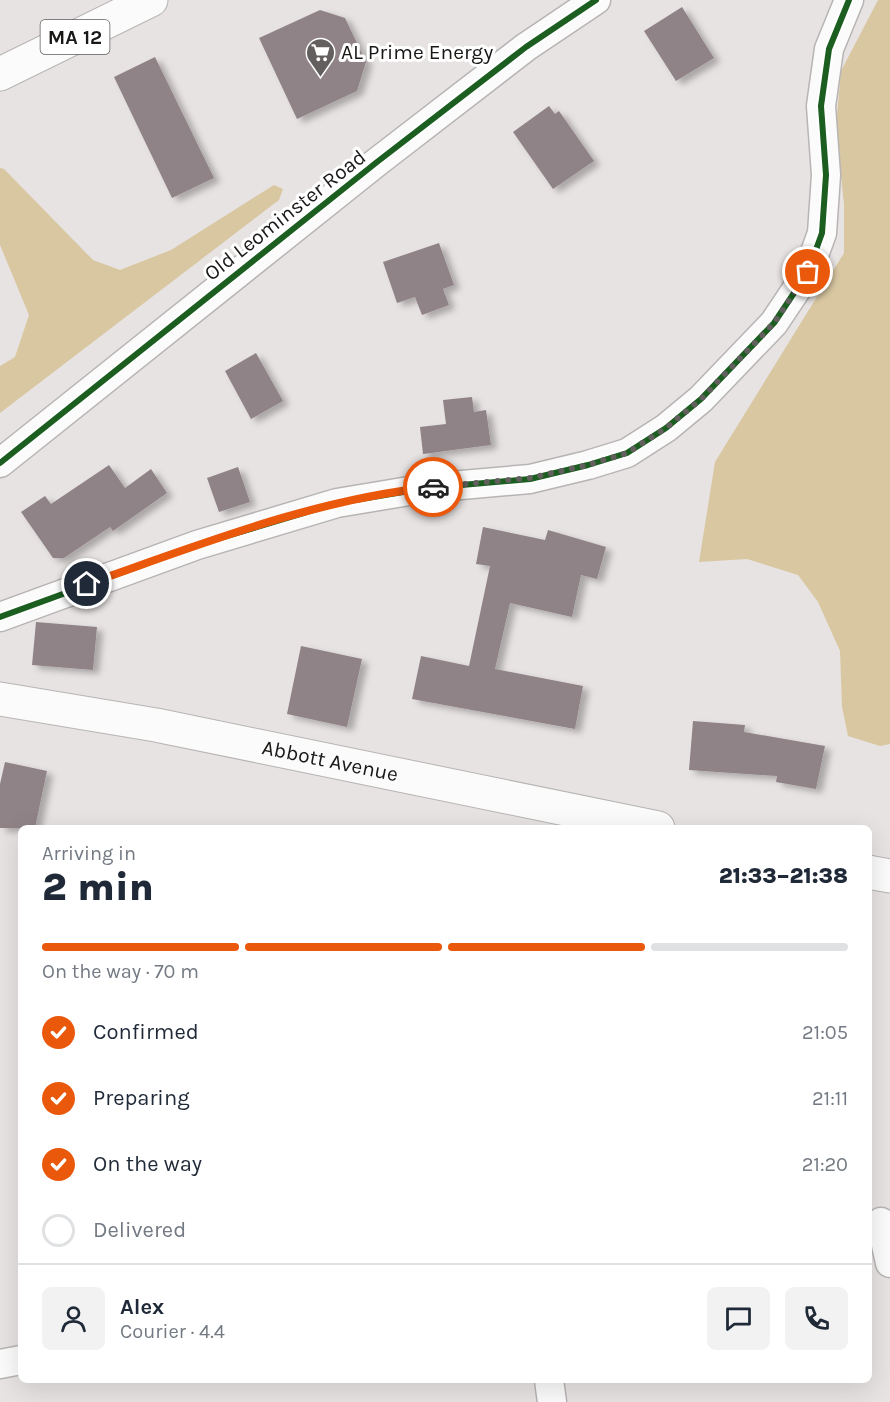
<!DOCTYPE html>
<meta charset="utf-8">
<style>
:root{--surface:#fff;--page:#f2f2f3;--text:#1f2937;--muted:#747a83;--line:#e0e1e3;--accent:#ea580c}
body{margin:0;font-family:Karla,sans-serif;background:var(--page);color:var(--text);height:100vh;display:flex;flex-direction:column;font-size:22px;white-space:nowrap}
*{box-sizing:border-box;margin:0}
p{font-size:20px;color:var(--muted)}
.icon{flex:none;width:33px;height:33px;fill:none;stroke:currentColor;stroke-width:2;stroke-linecap:round;stroke-linejoin:round}
.map{position:relative;flex:1;overflow:hidden}
.panel{position:absolute;left:18px;top:825px;width:854px;height:558px;display:flex;flex-direction:column;background:var(--surface);border-radius:9px;box-shadow:0 6px 24px #0002}
.panel>*{flex:none}
.pin{position:absolute;display:grid;place-items:center;width:51px;height:51px;color:#fff;margin:-26px;border:3px solid #fff;border-radius:50%;box-shadow:0 2px 6px #0007}
.courier{position:absolute;display:grid;place-items:center;width:60px;height:60px;margin:-30px;border:4px solid #ea580c;border-radius:50%;background:#fff;color:#222;box-shadow:0 2px 8px #0007}
.headline em{font-style:normal;font-weight:800}
.headline div{display:flex;flex-direction:column-reverse}
.headline{display:flex;align-items:center;justify-content:space-between;height:102px;padding:0 24px}
h1{font-size:39px;font-weight:800;line-height:45px}
.bar{display:grid;grid-template-columns:repeat(4,1fr);gap:9px 6px;align-content:center;height:72px;padding:0 24px}
.bar i{height:8px;border-radius:4px;background:var(--line)}
.bar .active{background:var(--accent)}
.bar p{grid-column:span 4}
.line{display:flex;align-items:center;gap:15px;padding:0 24px;border-top:2px solid var(--line)}
.line div{flex:1}
.round{display:grid;place-items:center;flex:none;width:63px;height:63px;border-radius:9px;background:var(--page)}
ol{padding:0 24px;list-style:none}
li{display:flex;align-items:center;gap:18px;height:66px}
li p{margin-inline-start:auto}
li .icon{padding:6px;border-radius:50%;background:var(--accent);color:#fff;stroke-width:4}
li:last-child{color:var(--muted)}
li i{width:33px;height:33px;border:3px solid var(--line);border-radius:50%}
.map>svg:first-child{display:block}
</style>
<div class="map">
<svg width="890" height="1402" viewBox="0 0 890 1402">
<defs>
<filter id="shadow"><feDropShadow dx="6" dy="4" stdDeviation="3" flood-color="#0004"/></filter>
</defs>
<rect width="100%" height="100%" fill="#e7e3e2"/>
<path fill="#d9c7a2" d="M878,0H890V744L880,746L848,736L842,707L840,651L818,602L798,575L747,559L699,562L715,462L844,253V205L836,126L841,71Z
M0,168L4,169L93,260L120,270L171,250L274,185L283,189L279,200L0,413V366L15,357L29,315L0,245Z"/>
<path fill="#908388" filter="url(#shadow)" d="M682,7L714,58L676,81L644,31Z
M320,10L345,18L366,62L357,91L297,119L259,38Z
M155,57L214,178L172,198L114,77Z
M549,106L555,114L559,111L594,161L553,189L513,132Z
M439,243L454,285L443,289L449,305L422,315L415,297L397,303L383,262Z
M256,353L283,401L251,419L225,371Z
M472,397L474,412L486,410L491,445L423,454L420,427L446,424L443,400Z
M109,465L125,488L151,469L167,493L113,531L110,527L64,558H53L21,512L45,496L51,504Z
M238,467L250,502L219,512L207,478Z
M483,527L545,540L548,530L606,547L597,579L581,575L572,617L510,603L495,669L583,686L575,729L412,699L421,656L469,666L490,566L476,564Z
M36,622L97,627L93,670L32,665Z
M301,646L362,659L347,727L287,714Z
M693,721L745,725L744,732L825,746L816,789L776,782L777,776L689,770Z
M5,762L47,771L35,828H0V784Z"/>
<g fill="none" stroke-linecap="round" stroke-linejoin="round">
<defs>
<path id="minor" d="M0,463L377,162L526,47L596,0
M0,617L197,545L337,503L427,488L530,479L588,465L627,453L666,428L701,399L774,323L808,272L822,233L826,175L821,106L829,49L849,0
M881,1222L890,1263
M0,1364L21,1360
M549,1380L552,1402"/>
<g id="secondary">
<path id="s1" d="M0,699L156,725L658,828"/>
<path d="M868,872L890,876"/>
</g>
<path id="trunk" d="M0,74L151,0"/>
</defs>
<use href="#minor" stroke="#b7b4b3" stroke-width="31"/>
<use href="#secondary" stroke="#b7b4b3" stroke-width="35"/>
<use href="#trunk" stroke="#b7b4b3" stroke-width="35"/>
<use href="#minor" stroke="#fbfbfb" stroke-width="28"/>
<use href="#secondary" stroke="#fbfbfb" stroke-width="33"/>
<use href="#trunk" stroke="#fbfbfb" stroke-width="33"/>
<defs>
<path id="cycleway" d="M0,463L377,162L526,47L596,0
M0,617L197,545L337,503L427,488L530,479L588,465L627,453L666,428L701,399L774,323L808,272L822,233L826,175L821,106L829,49L849,0"/>
</defs>
<use href="#cycleway" stroke="#fff" stroke-width="10"/>
<use href="#cycleway" stroke="#1b5e20" stroke-width="6"/>
</g>
<g fill="none" stroke-linecap="round" stroke-linejoin="round">
<path stroke="#625f5e" stroke-width="6" stroke-dasharray="0 10.8" d="M433,487L530,478L588,465L627,453L666,428L701,399L774,323L808,272"/>
<path stroke="#ea580c" stroke-width="8" d="M87,584C199,545 314,499 433,487"/>
</g>
<defs>
<symbol id="supermarket-pin" viewBox="-11 -11 22 30"><path d="M0 17L-7.5 6A9.5 9.5 0 1 1 7.5 6Z" fill="#625f5e" stroke="#fff"/><path d="M-6-5.5h2.5l.6 2H6L4.5 2H-2.5L-4.4-4H-6ZM-1.5 3.2a1.3 1.3 0 1 0 .1 0ZM3 3.2a1.3 1.3 0 1 0 .1 0Z" fill="#fff"/></symbol>
</defs>
<g fill-rule="evenodd">
<use href="#supermarket-pin" x="304" y="36" width="33" height="45"/>
</g>
<g text-anchor="middle" stroke-width="6" stroke-linejoin="round" paint-order="stroke">
<rect fill="#fff" stroke="#5f5d5d" stroke-width="1.5" x="40.5" y="20" width="69" height="34" rx="4.5"/>
<g font-size="20" font-weight="bold" fill="#1a1817">
<text x="75" y="44">MA 12</text>
</g>
<g font-size="21" fill="#1a1817" stroke="#fff" text-anchor="start">
<text x="341" y="59">AL Prime Energy</text>
</g>
<g font-size="21" fill="#1a1817" stroke="#fff">
<text transform="translate(285 215) rotate(-38)" y="7">Old Leominster Road</text>
<text dy="7" stroke="none"><textPath href="#s1" startOffset="336">Abbott Avenue</textPath></text>
</g>
</g>
</svg>
<div class="pin" style="left:808px;top:272px;background:#ea580c"><svg class="icon" aria-label="bag" viewBox="0 0 24 24"><path d="M5 8h14l-1 12H6zM9 8a3 3 0 0 1 6 0"/></svg></div>
<div class="pin" style="left:87px;top:584px;background:#1f2937"><svg class="icon" aria-label="home" viewBox="0 0 24 24"><path d="M3 11l9-7 9 7M6 9v11h12V9"/></svg></div>
<div class="courier" style="left:433px;top:487px"><svg class="icon" aria-label="car" viewBox="0 0 24 24"><path d="M5 17H2v-5l4-1 3-4h7l3 4 3 1v5h-3M9 17h6M6 11h13"/><circle cx="7" cy="17" r="2"/><circle cx="17" cy="17" r="2"/></svg></div>
<section class="panel">
<div class="headline"><div><h1>2 min</h1><p>Arriving in</p></div><em>21:33–21:38</em></div>
<div class="bar"><i class="active"></i><i class="active"></i><i class="active"></i><i></i><p>On the way · 70 m</p></div>
<ol>
<li><svg class="icon" aria-label="check" viewBox="0 0 24 24"><path d="M5 12l5 5 9-10"/></svg>Confirmed<p>21:05</p></li>
<li><svg class="icon" aria-label="check" viewBox="0 0 24 24"><path d="M5 12l5 5 9-10"/></svg>Preparing<p>21:11</p></li>
<li><svg class="icon" aria-label="check" viewBox="0 0 24 24"><path d="M5 12l5 5 9-10"/></svg>On the way<p>21:20</p></li>
<li><i></i>Delivered</li>
</ol>
<div class="line" style="height:108px"><a class="round"><svg class="icon" aria-label="person" viewBox="0 0 24 24"><circle cx="12" cy="8" r="4"/><path d="M4 21q1-7 8-7t8 7"/></svg></a><div><b>Alex</b><p>Courier · 4.4</p></div><a class="round"><svg class="icon" aria-label="chat" viewBox="0 0 24 24"><path d="M4 5h16v11H9l-5 4z"/></svg></a><a class="round"><svg class="icon" aria-label="phone" viewBox="0 0 24 24"><path d="M5 4h4l2 5-3 2q2 4 5 5l2-3 5 2v4C11 20 4 13 5 4z"/></svg></a></div>
</section>
</div>
